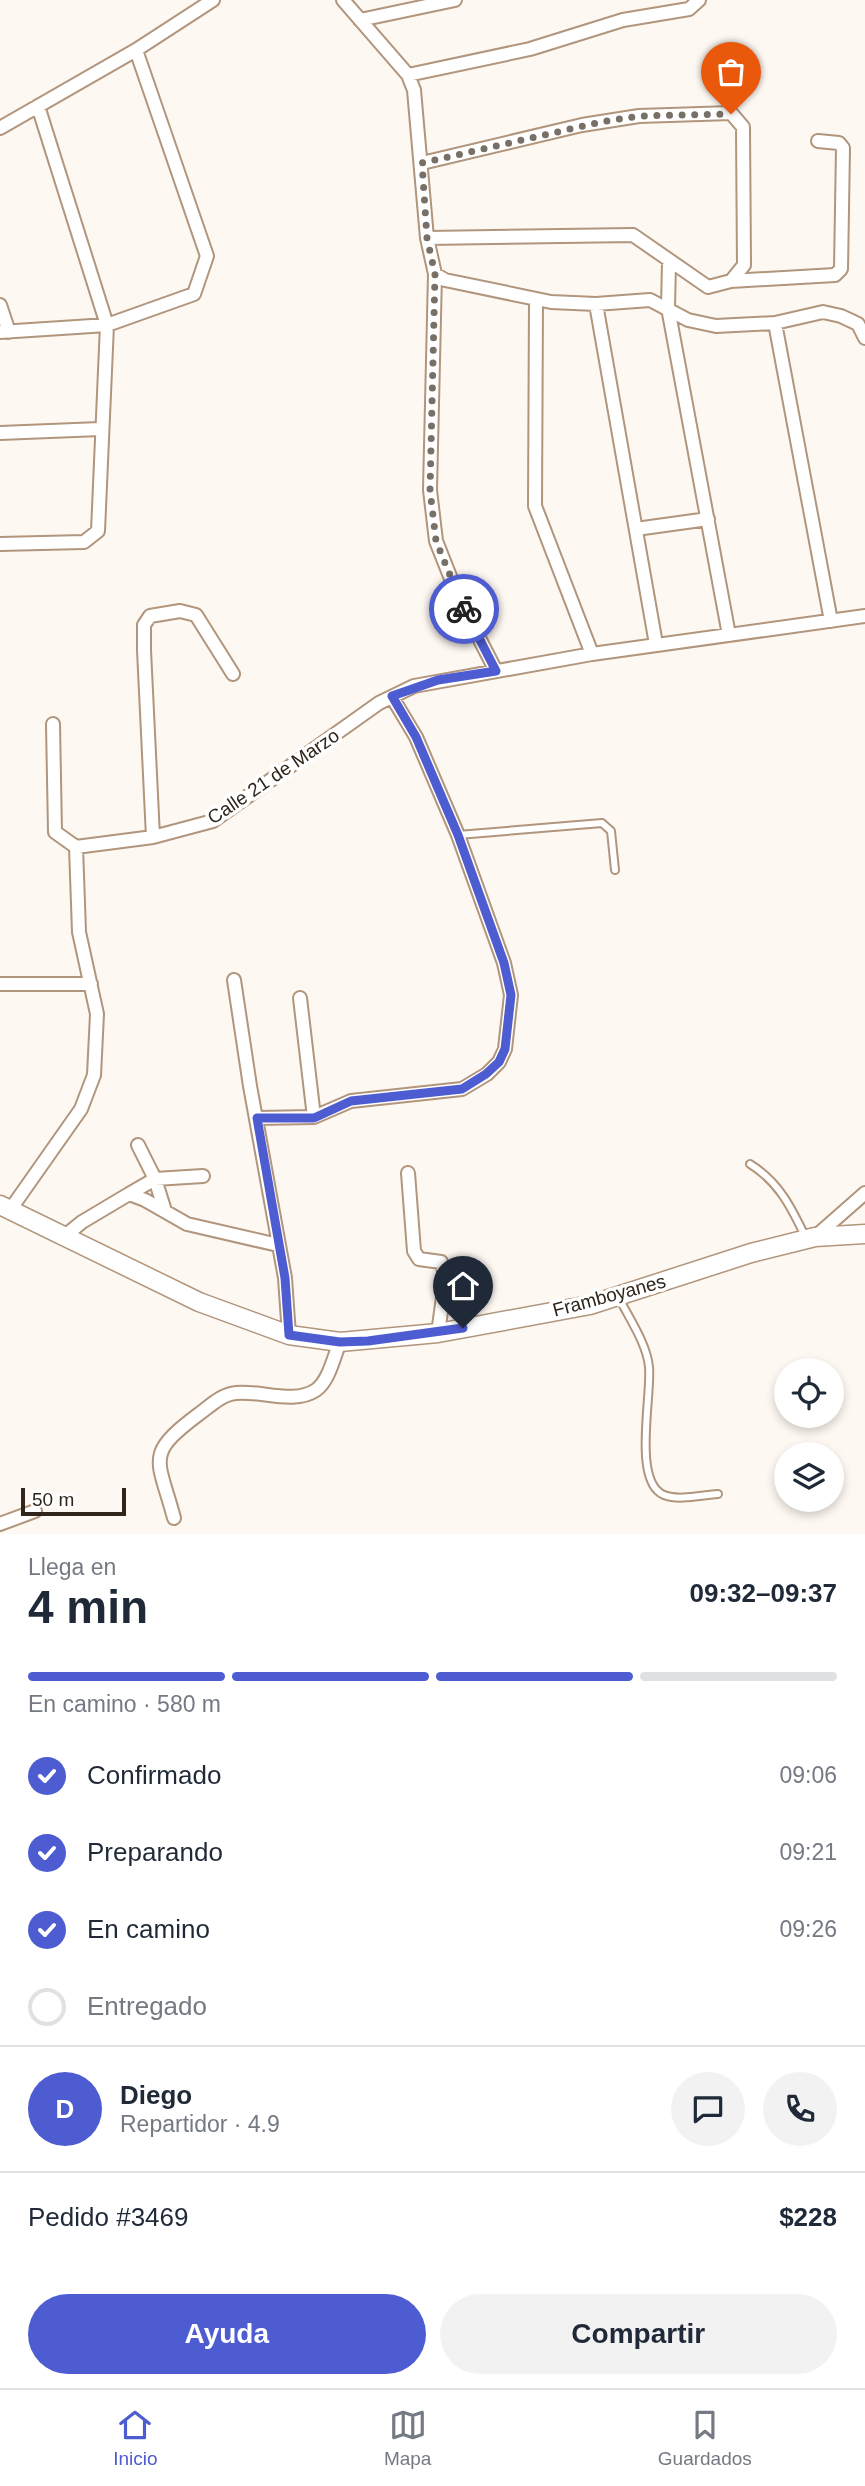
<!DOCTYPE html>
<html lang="es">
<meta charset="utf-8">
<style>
:root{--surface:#fff;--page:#f2f2f3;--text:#1f2937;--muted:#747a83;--line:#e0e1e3;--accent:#4e5cd1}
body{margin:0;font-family:Helvetica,sans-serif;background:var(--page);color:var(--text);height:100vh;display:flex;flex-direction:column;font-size:26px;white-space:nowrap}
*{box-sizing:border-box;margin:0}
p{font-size:23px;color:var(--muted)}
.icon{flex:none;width:38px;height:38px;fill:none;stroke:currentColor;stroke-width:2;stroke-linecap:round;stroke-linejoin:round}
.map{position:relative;height:1534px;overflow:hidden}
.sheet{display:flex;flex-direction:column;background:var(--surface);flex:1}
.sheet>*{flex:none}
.tools{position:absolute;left:774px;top:1358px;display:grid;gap:14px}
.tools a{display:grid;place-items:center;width:70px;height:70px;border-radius:50%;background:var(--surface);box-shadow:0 4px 10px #0003;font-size:35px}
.scale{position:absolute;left:21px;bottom:18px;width:105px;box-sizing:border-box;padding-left:7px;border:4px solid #30251b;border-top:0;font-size:19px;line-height:24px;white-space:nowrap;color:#30251b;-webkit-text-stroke:5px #fff;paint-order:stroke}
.pin{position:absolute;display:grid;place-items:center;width:60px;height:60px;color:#fff;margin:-72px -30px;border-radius:50% 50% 50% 0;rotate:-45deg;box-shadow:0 0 7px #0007}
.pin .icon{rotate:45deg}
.courier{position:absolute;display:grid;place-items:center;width:70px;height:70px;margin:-35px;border:5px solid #4e5cd1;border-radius:50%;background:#fff;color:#222;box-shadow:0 2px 9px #0007}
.overview em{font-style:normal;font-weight:700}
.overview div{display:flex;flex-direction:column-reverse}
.overview{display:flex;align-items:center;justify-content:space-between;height:119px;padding:0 28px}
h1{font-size:46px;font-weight:700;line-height:52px}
.bar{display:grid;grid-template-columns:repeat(4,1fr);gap:10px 7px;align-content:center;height:84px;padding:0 28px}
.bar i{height:9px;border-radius:5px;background:var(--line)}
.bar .selected{background:var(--accent)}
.bar p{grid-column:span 4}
.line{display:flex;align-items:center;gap:18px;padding:0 28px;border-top:2px solid var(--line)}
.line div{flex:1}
.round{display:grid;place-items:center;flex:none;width:74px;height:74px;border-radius:37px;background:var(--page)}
ol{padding:0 28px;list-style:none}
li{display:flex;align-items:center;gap:21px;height:77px}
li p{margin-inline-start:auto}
li .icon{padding:7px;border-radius:50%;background:var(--accent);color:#fff;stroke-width:4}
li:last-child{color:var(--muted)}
li i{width:38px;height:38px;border:4px solid var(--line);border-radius:50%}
.action{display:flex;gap:14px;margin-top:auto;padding:14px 28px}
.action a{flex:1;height:80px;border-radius:42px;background:var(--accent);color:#fff;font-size:28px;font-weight:700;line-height:80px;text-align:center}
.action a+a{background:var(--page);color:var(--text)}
.menu{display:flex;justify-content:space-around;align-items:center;height:98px;border-top:2px solid var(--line);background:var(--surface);font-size:19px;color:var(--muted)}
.menu a{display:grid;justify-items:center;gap:4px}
.menu .selected{color:var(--accent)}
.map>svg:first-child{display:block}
</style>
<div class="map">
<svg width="865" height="1534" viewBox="0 0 865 1534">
<rect width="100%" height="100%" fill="#fef8f2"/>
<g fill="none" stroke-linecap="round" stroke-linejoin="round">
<defs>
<path id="service" d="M458,835L602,823L611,831L615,870
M750,1164C779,1182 791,1207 806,1238
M619,1298C629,1318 647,1344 649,1367C652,1395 632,1482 664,1495C679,1501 702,1495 718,1494"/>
<path id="minor" d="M343,0L408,75L414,90L427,238L435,274L445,280L551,302L596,304L650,300L688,320L716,326L775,323L823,312L841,316L858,324L865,338
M360,20L455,0
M408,75L530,49L623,20L689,9L699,0
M0,128L136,50L213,0
M422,163L582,125L639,116L731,113L743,127L744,265L731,281L708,287L633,235L427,238
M669,262L668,308L729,635
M435,274L430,490L436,541L459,599L496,671
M731,281L835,275L841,269L843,148L839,143L818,141
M536,300L535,506L592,654
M596,304L656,644
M0,305L9,332
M775,323L831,621
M0,332L107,325L194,294L207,256L136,50
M0,433L100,429
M636,529L708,519
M0,544L84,542L98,531L107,325L38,106
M53,724L55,832L76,847
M153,837L144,650V625L150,616L180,611L196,615L233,674
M76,847L153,837L213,821L379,703L414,686L592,654L865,616
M234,980L250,1086L285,1278L289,1335
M0,984H91
M300,998L314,1117
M257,1118L314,1117L351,1101L462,1089L487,1074L499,1062L505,1049L511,995L504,963L458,835L416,737L392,697
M138,1145L155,1179L165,1211
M408,1173L414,1251L419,1259L441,1262L446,1276L438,1333
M129,1194L155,1179L203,1176
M10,1210L81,1109L94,1075L97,1014L79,932L76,847
M66,1235L82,1222L129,1194L145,1200L187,1224L278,1245
M815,1237L865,1193
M174,1518C158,1458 144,1455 199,1414C210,1406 222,1394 236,1393C260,1390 294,1405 316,1390C329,1381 334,1356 340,1342
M0,1524L35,1511"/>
<path id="secondary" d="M0,1205L199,1302L289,1335L340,1342L438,1333L590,1305L751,1253L815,1237L865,1234"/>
</defs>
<use href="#service" stroke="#b1957c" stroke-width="10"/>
<use href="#minor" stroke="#b1957c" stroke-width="16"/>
<use href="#secondary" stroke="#b1957c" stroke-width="21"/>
<use href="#service" stroke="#fff" stroke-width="6"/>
<use href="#minor" stroke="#fff" stroke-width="12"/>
<use href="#secondary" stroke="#fff" stroke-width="18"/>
</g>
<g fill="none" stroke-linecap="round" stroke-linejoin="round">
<path stroke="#786f66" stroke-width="7" stroke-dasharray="0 12.6" d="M464,609L436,541L430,490L435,274L427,238L422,163L601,122L639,116L731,114"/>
<path stroke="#4e5cd1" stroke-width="9" d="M463,1328L368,1341L340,1342L289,1335L285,1278L257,1118H314L351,1101L462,1089L486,1074L499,1062L505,1049L511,995L504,963L458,835L416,737L392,696L438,680L496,671L464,609"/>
</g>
<g text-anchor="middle" stroke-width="7" stroke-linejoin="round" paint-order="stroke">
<g font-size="19" fill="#30251b" stroke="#fff">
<text transform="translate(273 776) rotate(-34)" y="7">Calle 21 de Marzo</text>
<text transform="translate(609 1295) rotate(-15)" y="7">Framboyanes</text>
</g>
</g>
</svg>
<div class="tools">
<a><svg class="icon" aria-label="locate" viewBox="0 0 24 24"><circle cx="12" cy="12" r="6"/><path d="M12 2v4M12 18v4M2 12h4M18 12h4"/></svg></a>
<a><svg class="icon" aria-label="layers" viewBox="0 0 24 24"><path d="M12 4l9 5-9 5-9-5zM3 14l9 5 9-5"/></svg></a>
</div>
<div class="scale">50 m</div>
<div class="pin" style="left:731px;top:114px;background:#ea580c"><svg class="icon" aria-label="bag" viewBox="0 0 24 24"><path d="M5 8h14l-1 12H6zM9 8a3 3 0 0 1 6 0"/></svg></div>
<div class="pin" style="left:463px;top:1328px;background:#1f2937"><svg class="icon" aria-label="home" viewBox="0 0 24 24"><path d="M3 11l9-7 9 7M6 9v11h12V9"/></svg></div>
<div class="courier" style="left:464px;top:609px"><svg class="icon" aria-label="bike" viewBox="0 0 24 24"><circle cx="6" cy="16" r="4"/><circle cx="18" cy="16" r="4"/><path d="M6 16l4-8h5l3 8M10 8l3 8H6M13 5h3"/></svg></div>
</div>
<section class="sheet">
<div class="overview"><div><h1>4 min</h1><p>Llega en</p></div><em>09:32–09:37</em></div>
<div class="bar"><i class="selected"></i><i class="selected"></i><i class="selected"></i><i></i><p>En camino · 580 m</p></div>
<ol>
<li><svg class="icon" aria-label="check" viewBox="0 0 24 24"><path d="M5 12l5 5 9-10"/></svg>Confirmado<p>09:06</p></li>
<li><svg class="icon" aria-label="check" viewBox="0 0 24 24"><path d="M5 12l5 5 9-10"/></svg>Preparando<p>09:21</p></li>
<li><svg class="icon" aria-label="check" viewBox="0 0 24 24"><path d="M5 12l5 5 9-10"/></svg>En camino<p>09:26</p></li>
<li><i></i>Entregado</li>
</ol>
<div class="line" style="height:126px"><b class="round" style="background:var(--accent);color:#fff">D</b><div><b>Diego</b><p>Repartidor · 4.9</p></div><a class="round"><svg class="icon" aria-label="chat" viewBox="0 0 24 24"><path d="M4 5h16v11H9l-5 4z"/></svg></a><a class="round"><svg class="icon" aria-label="phone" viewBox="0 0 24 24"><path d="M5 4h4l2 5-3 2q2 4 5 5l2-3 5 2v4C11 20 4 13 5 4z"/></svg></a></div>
<div class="line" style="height:91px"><div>Pedido #3469</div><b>$228</b></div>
<div class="action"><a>Ayuda</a><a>Compartir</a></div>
</section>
<nav class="menu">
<a class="selected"><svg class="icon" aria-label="home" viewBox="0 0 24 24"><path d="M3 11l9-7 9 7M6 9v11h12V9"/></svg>Inicio</a>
<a><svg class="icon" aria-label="map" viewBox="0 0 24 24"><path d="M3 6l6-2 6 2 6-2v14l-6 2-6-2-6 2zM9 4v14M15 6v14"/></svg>Mapa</a>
<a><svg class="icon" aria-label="saved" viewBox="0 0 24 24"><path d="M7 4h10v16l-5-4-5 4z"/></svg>Guardados</a>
</nav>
